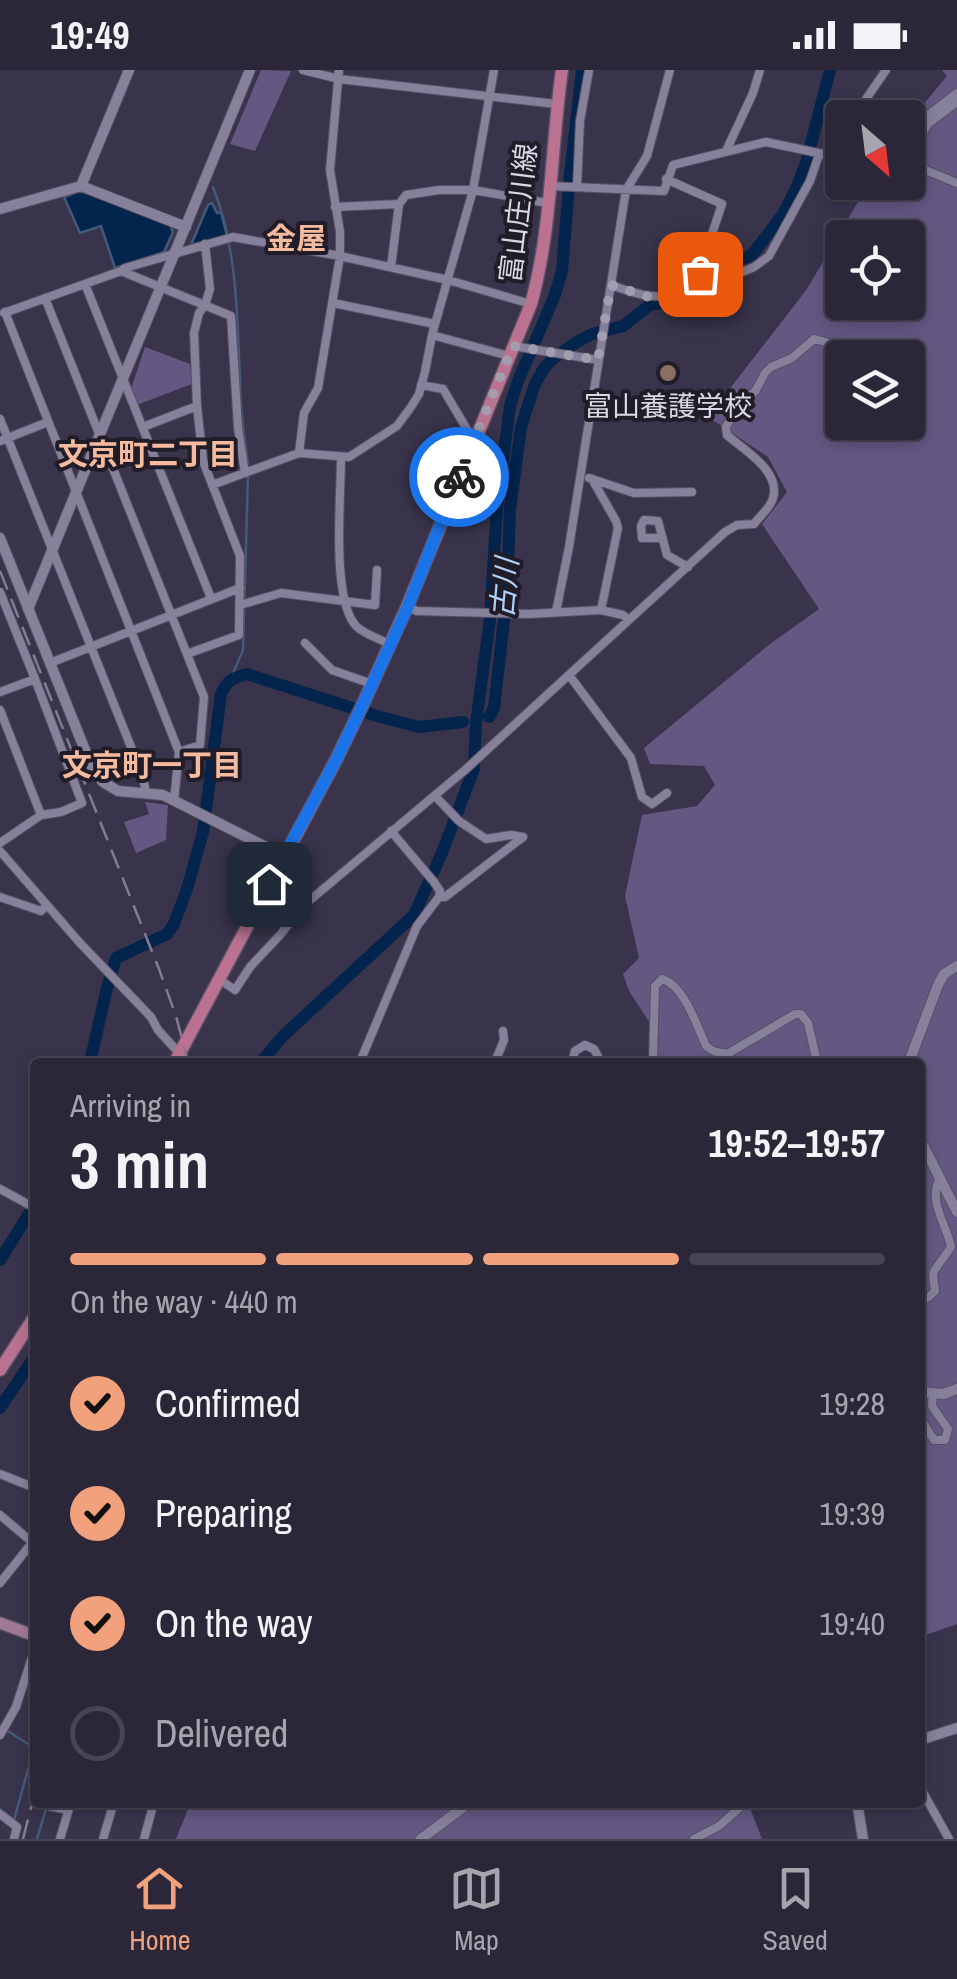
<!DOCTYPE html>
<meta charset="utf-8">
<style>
:root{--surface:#2b2738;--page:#373343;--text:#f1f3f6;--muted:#a6a5ae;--line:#474453;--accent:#f1a17c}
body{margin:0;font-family:"Archivo Narrow","Noto Sans JP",sans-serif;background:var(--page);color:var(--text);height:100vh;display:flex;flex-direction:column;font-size:38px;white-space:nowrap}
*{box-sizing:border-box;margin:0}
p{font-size:32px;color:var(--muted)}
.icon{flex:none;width:55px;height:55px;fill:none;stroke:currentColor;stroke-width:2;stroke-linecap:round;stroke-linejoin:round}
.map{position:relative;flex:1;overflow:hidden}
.sheet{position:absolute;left:30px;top:988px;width:895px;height:750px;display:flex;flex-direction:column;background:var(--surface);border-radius:10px;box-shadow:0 5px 15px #0003,0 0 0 2px var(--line)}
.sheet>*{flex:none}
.needle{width:65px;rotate:152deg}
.fabs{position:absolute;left:825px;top:30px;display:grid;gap:20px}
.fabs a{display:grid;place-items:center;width:100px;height:100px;border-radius:10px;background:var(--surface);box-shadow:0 5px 15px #0003,0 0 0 2px var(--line);font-size:50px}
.pin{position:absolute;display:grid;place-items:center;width:85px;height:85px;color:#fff;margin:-42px;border-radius:20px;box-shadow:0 5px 15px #0006}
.courier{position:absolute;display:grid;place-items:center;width:100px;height:100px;margin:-50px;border:8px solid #1a73e8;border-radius:50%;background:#fff;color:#222;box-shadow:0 2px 12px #0007}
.head em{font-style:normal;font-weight:800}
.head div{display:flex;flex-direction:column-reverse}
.head{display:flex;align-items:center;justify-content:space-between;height:170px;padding:0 40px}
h1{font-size:65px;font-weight:800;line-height:75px}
.bar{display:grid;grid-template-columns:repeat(4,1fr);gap:15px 10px;align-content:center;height:120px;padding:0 40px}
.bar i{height:12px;border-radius:8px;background:var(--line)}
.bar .on{background:var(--accent)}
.bar p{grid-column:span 4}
ol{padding:0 40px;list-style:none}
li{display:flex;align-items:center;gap:30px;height:110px}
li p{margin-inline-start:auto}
li .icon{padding:10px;border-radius:50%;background:var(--accent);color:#111;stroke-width:4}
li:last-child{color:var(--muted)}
li i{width:55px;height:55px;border:5px solid var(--line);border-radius:50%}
.status{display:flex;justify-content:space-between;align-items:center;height:70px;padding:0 50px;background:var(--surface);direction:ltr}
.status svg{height:28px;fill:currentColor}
.tab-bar{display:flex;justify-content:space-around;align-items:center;height:140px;border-top:2px solid var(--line);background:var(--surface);font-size:28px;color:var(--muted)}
.tab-bar a{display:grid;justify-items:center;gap:5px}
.tab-bar .on{color:var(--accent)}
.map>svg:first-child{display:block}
</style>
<div class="status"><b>19:49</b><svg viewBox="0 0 49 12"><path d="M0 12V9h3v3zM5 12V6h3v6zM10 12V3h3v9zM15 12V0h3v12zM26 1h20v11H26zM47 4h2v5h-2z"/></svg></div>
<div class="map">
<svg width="957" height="1769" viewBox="0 0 957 1769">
<rect width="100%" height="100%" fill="#39344b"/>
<path fill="#635882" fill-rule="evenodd" d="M261,0L291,1L255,81L230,74Z
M942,0H957V1554L920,1567V992H656L659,967L629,921L623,904L639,888L625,826L642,745L697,736L715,715L704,696L650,694L644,678L770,574L819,539L762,454L787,422L768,387L708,347L807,219L869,113L908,112V48L876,47L923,35L947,6ZM842,168H908V232H842ZM842,288H908V352H842Z
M145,277L190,294L192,314L134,336L131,319Z
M145,732L168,735L166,770L136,783L124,752L149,744Z
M193,1732L748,1733L762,1769H176L188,1739Z"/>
<path fill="#03244c" stroke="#445a7a" stroke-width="2.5" d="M77,122H90L170,155L173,162L164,182L115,198L101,156L80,163L64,127Z
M212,133L217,143L221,142L227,166L191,175L208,135Z"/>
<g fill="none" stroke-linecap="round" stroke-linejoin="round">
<path stroke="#445a7a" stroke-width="2.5" d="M213,117C240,185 237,261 241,334C242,355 246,375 248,396
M231,608L243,580L248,404
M0,1739L14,1750L34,1678L8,1661
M37,1769L46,1739"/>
<path stroke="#03244c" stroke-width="12" d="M489,647L494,638L507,523L510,439L521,357L535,314L544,298L554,288L577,272L592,264L623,256L651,234L679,233L718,199L752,185L784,143L798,114L806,93L830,0
M90,992L107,918L116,888L167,864L174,854L187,819L203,762L221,624C227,610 233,608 247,604L377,646L419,657L463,652
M261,992L283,966L414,845L441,785L474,699L476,653L490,549L497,438L510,336L518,311L555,225L562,201L570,104L582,0
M0,1190L35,1134
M0,1338L35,1286"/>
<defs>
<path id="minor" d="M303,0L339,9L556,34
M957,32L929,53L908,84L918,97L957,113
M853,48L886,0
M908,56L927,46L957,23
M726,81L753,23L760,0
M826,85L842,62
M666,109L722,134L712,164
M549,116L664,121L673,95L766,72L842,88
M577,117L580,51L589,0
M335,137L399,134L406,125L439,120H473L547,133
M391,197L399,134
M121,201L125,198L233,167L340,186L448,210L531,234
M695,202L719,212L754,197L769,186L810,111L819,85
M85,214L211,528
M611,215C660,233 686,235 702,179
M45,228L204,627L200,675L179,682
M333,233L435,254
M5,242L179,682L174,731
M4,243L121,201L231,246L238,358L245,403
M432,265L509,286
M513,276L598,290
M421,315L443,319L471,366L475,368
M0,349L143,707L146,723
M143,357L197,336
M0,371L48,352
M299,383L304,343L318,318L340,186V162L330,100L339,0
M341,388C341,427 331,528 356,556C364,564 379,569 390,574
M589,408L634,423L692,422
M592,409L616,451L618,458L601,540
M212,415L299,383L349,387L397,356L411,337L419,324L425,302L432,265L473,120L494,0
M662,468H642L641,456L644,450L658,451L667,485L688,497
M0,522L35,609
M240,535L281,523L375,535L377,500
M407,537L417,541L529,544L601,540L623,545L629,550
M556,542L569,477L626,120L647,86L670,0
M305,573L332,600L372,614
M187,584L239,565L240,486L203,391L197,336L194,263L199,243L205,235L210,219L205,174
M50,593L240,518
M569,605L631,688L642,727L652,734L667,723
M0,622L35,609L82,733L61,742L41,745L0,773
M0,640L41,745
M435,726L459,751L486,769L511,765L523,767
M391,761L434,812L440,821L439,827
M0,781L80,873L151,947L158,960L180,984
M0,827L41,841L47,835
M219,909L235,920L250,897L280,865L303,836L465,700L725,462L737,455L754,454C760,446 771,437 773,428C781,401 744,380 727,365L726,357L730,349L756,320L765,303L771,297L792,288L814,269L837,275L862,288
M360,992L417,856L439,827H445L523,767
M495,992L504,970L503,961
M572,992L575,981L585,975L594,979L601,992
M653,992L655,916L662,909C684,915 697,956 706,976C713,982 720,984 729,983L795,944H801L808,953L817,992
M0,1119L35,1138
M920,1230L929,1227L935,1221L933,1206L934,1201L951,1177C947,1155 928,1132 939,1110
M920,1348L934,1370H945L948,1359L932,1336L933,1323
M0,1404L35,1418
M0,1445L32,1472
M0,1513L35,1469
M0,1665L16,1637L35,1578
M920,1717L949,1769
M174,1732H181
M49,1736L68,1740
M0,1744L17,1757L14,1769
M60,1769L71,1732
M103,1769L114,1732
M144,1769L154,1732
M694,1769L719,1756L746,1732"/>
<path id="tertiary" d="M81,116L129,0
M0,139L81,116L186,157
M0,468L93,700L103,712L118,721L163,725L284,786
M28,539L250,0
M909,992L938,915L944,904L957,896
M920,1069L957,1142
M920,1322L944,1324L957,1319
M920,1670L957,1658
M857,1732L863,1769
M421,1769L470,1732"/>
<path id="secondary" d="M0,1553L35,1566"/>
<path id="primary" d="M175,992L336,690L363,634L407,537L531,234C552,159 551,77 562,0
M0,1300L35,1246"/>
</defs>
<use href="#minor" stroke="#555063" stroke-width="10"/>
<use href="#tertiary" stroke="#555063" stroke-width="12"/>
<use href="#secondary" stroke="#555063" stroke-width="14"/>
<use href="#primary" stroke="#555063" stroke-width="15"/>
<use href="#minor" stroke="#86809b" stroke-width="8"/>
<use href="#tertiary" stroke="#86809b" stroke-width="10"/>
<use href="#secondary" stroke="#a17995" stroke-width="11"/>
<use href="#primary" stroke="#bb7290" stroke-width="12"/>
<path stroke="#827e91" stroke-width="2.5" stroke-dasharray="20 10" stroke-linecap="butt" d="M0,501L159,899L176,946L188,992
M23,1769L35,1722"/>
</g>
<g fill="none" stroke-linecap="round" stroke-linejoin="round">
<path stroke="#a29eb0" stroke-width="10" stroke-dasharray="0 18" d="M459,407L513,276L598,290L611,215L649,227L675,224L694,202L700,204"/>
<path stroke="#1a73e8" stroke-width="12" d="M269,814L336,690L363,634L408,536L459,407"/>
</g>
<circle fill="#8d6e63" stroke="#201d28" stroke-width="4" cx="668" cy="303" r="10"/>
<g text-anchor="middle" stroke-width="8" stroke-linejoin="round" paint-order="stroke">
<g font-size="28" fill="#dad7e6" stroke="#201d28">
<text transform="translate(518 143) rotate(-83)" y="10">富山庄川線</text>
</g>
<g font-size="28" fill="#dad7e6" stroke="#201d28">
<text x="668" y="346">富山養護学校</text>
</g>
<g font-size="30" font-weight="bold" fill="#f6ba9e" stroke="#201d28">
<text x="296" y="179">金屋</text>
<text x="148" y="395">文京町二丁目</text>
<text x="152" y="706">文京町一丁目</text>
</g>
<g font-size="30" font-style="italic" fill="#b1d0fa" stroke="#201d28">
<text transform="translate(505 518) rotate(-85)" y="10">古川</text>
</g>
</g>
</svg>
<div class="fabs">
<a><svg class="needle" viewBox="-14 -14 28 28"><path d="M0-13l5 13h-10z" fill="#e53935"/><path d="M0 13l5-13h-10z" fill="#a6a5ae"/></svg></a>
<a><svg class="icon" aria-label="locate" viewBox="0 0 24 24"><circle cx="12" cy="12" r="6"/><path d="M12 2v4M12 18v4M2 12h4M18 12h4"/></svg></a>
<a><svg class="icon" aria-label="layers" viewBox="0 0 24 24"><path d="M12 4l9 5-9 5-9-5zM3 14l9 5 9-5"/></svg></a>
</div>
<div class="pin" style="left:700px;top:204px;background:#ea580c"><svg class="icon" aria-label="bag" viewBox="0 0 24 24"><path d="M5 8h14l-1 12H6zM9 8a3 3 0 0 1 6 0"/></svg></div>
<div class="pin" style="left:269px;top:814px;background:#1f2937"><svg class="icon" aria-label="home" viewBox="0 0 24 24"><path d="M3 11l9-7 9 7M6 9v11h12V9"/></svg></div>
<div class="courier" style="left:459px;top:407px"><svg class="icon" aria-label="bike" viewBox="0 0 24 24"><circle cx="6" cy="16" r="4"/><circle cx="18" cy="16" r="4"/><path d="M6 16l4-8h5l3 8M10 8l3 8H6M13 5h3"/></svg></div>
<section class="sheet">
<div class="head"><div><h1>3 min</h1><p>Arriving in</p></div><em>19:52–19:57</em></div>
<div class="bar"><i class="on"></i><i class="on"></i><i class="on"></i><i></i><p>On the way · 440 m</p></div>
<ol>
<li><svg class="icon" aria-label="check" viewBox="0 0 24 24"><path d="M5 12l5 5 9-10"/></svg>Confirmed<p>19:28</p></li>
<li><svg class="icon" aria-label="check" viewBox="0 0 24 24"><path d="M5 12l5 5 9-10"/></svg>Preparing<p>19:39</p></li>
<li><svg class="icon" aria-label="check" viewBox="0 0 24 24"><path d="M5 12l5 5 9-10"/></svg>On the way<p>19:40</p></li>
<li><i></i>Delivered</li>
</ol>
</section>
</div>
<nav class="tab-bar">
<a class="on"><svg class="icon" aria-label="home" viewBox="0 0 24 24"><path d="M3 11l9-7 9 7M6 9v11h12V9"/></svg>Home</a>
<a><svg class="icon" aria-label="map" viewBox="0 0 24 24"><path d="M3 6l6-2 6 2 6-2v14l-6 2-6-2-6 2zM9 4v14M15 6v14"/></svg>Map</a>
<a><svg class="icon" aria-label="saved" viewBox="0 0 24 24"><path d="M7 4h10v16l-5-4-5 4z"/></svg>Saved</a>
</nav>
